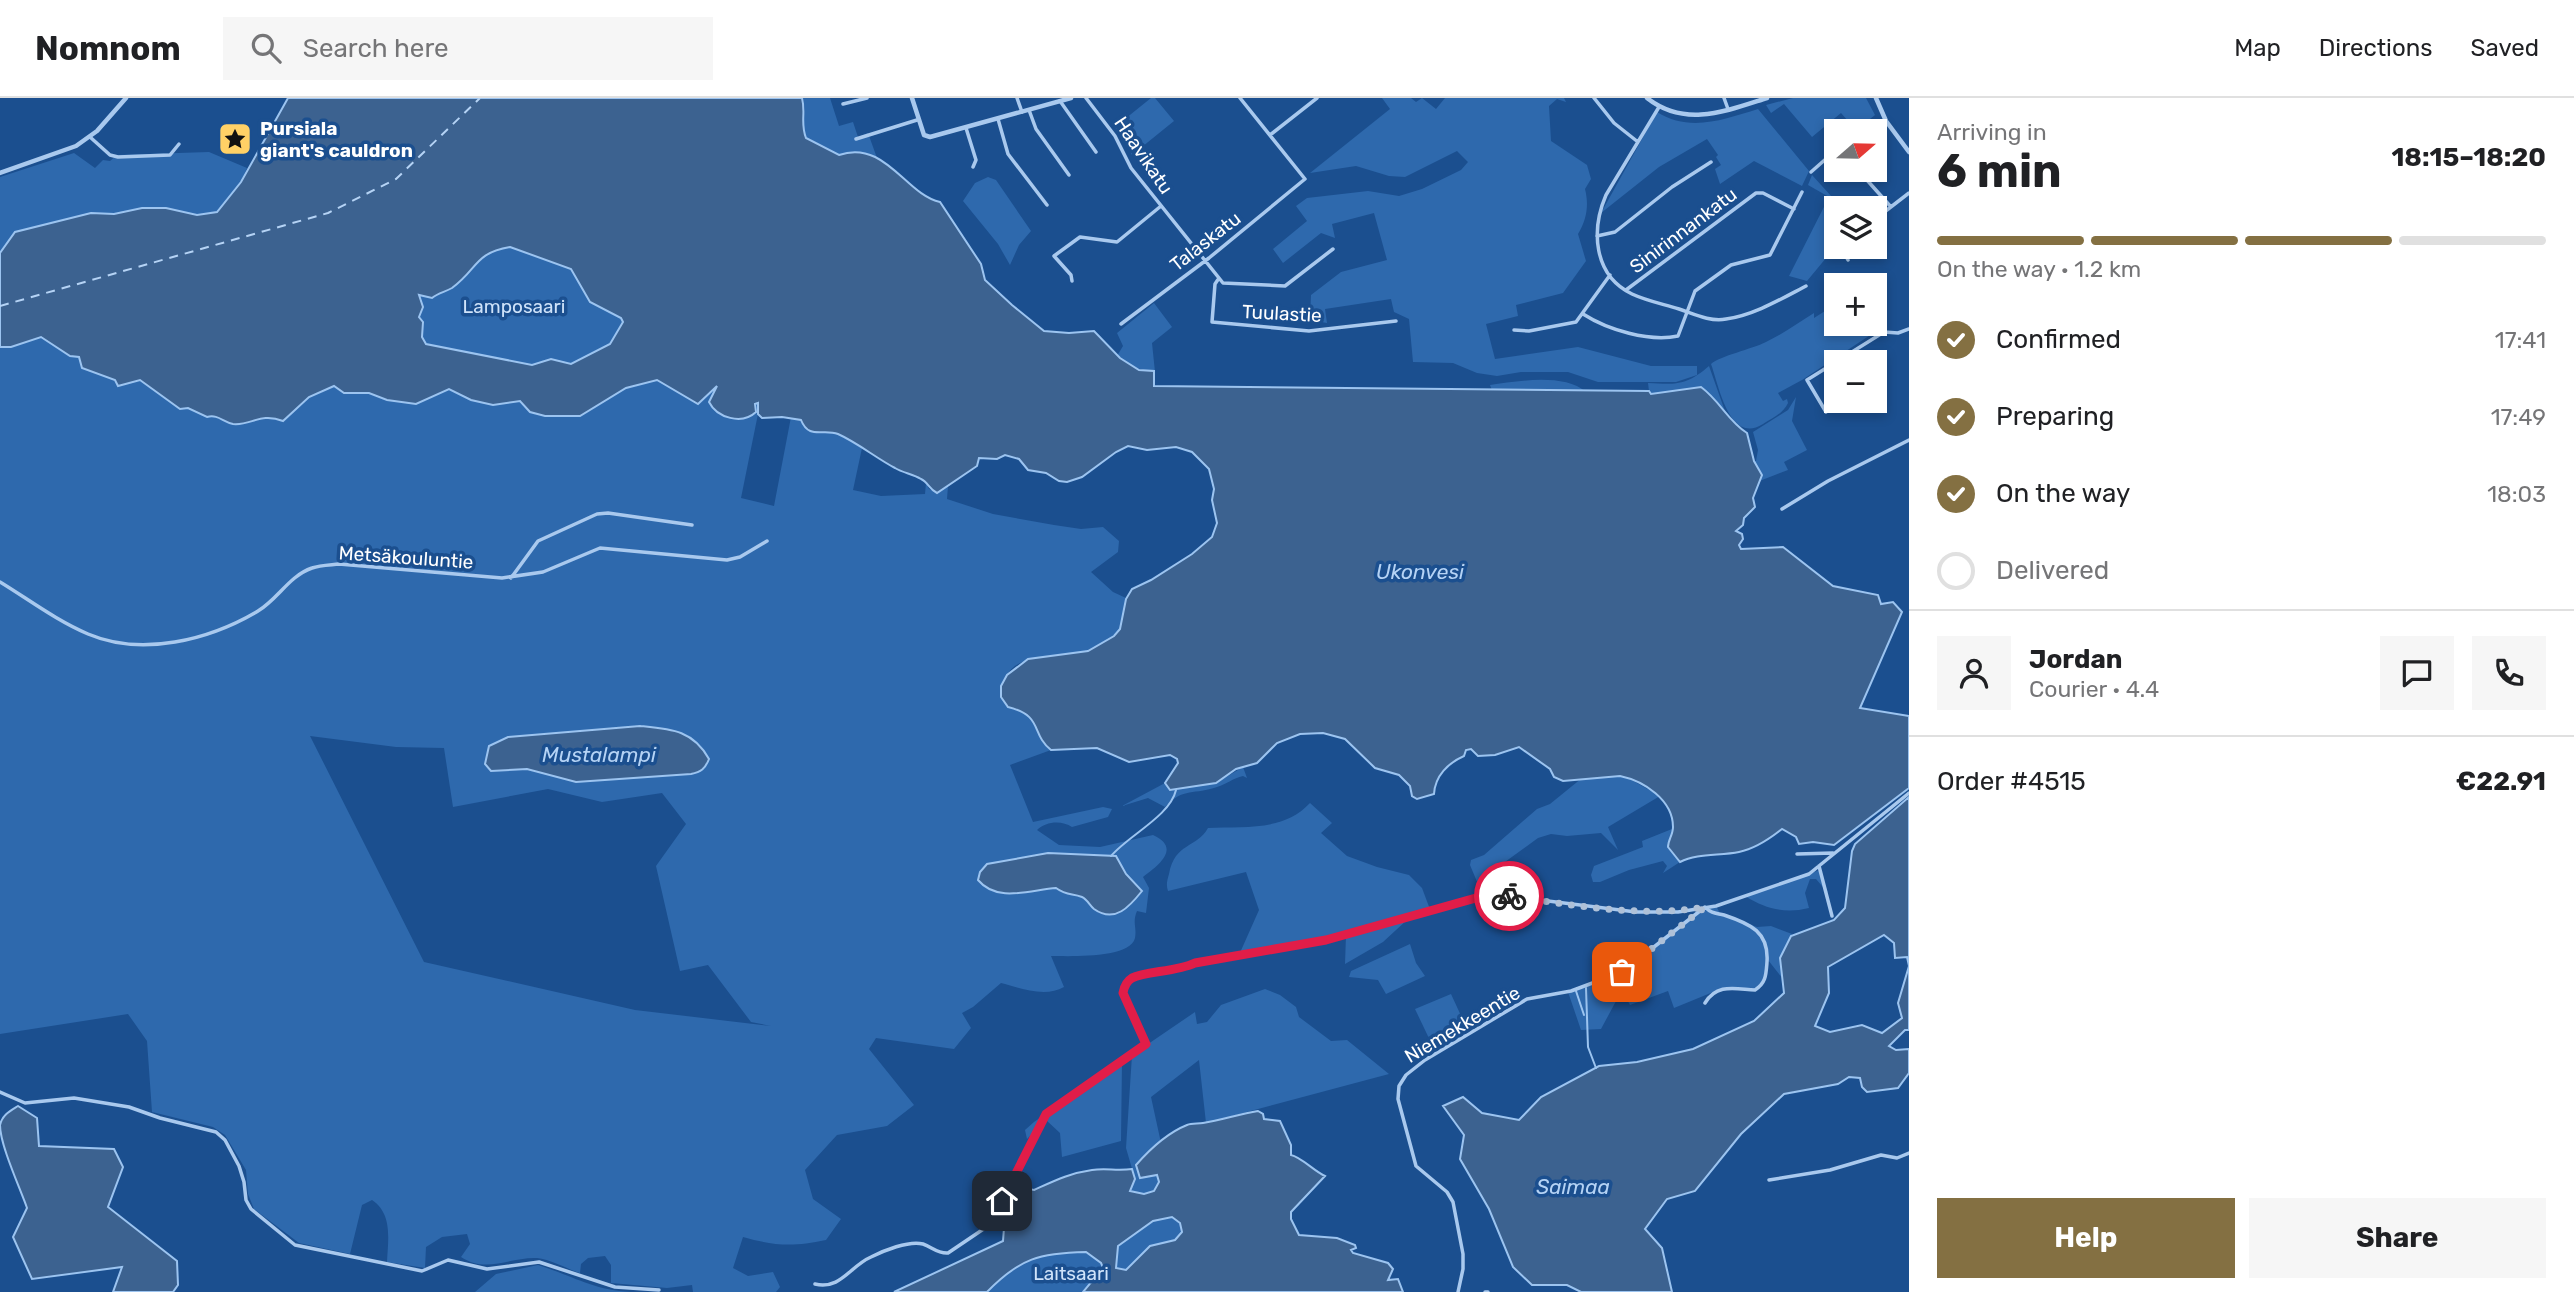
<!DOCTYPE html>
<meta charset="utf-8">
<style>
:root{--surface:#fff;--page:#f6f6f6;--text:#202124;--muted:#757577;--line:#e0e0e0;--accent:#847042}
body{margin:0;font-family:Rubik,sans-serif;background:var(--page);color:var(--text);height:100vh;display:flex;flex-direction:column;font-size:26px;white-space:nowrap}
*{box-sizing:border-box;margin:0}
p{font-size:23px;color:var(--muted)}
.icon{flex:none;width:38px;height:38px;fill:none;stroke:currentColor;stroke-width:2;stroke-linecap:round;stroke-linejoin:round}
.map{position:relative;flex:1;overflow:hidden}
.panel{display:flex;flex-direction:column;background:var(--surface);width:665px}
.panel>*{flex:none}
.needle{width:46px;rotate:70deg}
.fabs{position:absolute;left:1824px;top:21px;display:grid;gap:14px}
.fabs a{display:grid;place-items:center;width:63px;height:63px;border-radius:0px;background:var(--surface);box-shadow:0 4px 10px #0003;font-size:35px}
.pin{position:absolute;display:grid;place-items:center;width:60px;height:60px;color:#fff;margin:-30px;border-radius:14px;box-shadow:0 4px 10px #0006}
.courier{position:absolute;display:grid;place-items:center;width:70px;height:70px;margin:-35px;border:5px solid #e11d48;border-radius:50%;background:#fff;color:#222;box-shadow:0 2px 9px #0007}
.headline em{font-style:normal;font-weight:700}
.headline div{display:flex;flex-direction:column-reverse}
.headline{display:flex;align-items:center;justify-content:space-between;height:119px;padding:0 28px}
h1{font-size:46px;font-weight:700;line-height:52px}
.bar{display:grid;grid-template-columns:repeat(4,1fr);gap:10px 7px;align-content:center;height:84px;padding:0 28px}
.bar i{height:9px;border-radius:5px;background:var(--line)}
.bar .selected{background:var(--accent)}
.bar p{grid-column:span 4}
.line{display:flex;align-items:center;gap:18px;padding:0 28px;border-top:2px solid var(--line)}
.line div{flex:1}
.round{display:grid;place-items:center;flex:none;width:74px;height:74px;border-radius:0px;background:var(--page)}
ol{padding:0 28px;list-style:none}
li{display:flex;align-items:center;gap:21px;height:77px}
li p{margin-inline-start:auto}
li .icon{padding:7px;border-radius:50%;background:var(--accent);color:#fff;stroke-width:4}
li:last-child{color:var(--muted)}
li i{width:38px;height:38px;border:4px solid var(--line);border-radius:50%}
.primary-button{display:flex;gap:14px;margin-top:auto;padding:14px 28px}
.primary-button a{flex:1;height:80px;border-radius:0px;background:var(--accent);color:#fff;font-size:28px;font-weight:700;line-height:80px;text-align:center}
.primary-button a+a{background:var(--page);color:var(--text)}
header{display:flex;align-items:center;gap:42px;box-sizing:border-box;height:98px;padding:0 35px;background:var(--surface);border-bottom:2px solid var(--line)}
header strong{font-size:33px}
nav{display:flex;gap:38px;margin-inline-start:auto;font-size:24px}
.search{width:490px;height:63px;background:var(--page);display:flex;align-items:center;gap:18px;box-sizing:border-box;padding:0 24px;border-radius:0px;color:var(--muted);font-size:26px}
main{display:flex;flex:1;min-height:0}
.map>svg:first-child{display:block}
</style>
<header>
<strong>Nomnom</strong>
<div class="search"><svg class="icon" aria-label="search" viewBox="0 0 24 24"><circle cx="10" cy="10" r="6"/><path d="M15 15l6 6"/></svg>Search here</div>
<nav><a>Map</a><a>Directions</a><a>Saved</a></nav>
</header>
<main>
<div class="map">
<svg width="1909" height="1194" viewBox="0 0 1909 1194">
<rect width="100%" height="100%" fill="#1b4f8f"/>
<path fill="#2e69ad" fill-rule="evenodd" d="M803,0H830L839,28L853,24L858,39L868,35L877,60C866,53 851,52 839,57L806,39C801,25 807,15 803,0Z
M1151,0H1155L1174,23L1132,57L1115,29Z
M1382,0H1411L1416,4L1422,0L1436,11L1445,0H1564L1566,4L1557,1L1549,8L1551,43L1587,67L1591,81L1585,91C1589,107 1587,121 1578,136L1586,163L1563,195L1516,207L1518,218L1486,226L1495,261L1578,249L1651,268H1697V277L1676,284H1598L1568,274H1521L1497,278L1477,275L1453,265L1413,264L1409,221L1394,214L1391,201L1325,211L1327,225L1310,222L1311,197L1341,174L1387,162L1374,115L1332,126L1335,140L1321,135L1283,165L1273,151L1307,123L1296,108L1307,100L1368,93L1399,98L1422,91L1461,72L1468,64L1457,53L1405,79L1389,78L1356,68L1310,75L1390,11Z
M1793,0H1866L1875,17L1856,32L1841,15L1812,39L1784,6L1771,15L1766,7Z
M1758,11L1809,73L1802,88L1754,63L1720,86L1715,71L1721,67L1716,59L1718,57L1707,41L1659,69L1601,115L1657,14C1690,35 1725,21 1758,11Z
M209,54L247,70L241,84L217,114L197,117L166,110L114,116L91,115L15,134L0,155V79L74,55L95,70L103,62L110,63L117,57Z
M1812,77L1842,110H1836V148L1807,183L1789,178L1829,99L1808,87Z
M988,79L996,82L1031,133L1019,147L1010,167L998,146L963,103L975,85Z
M510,149L571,171L590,204L621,220L623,223L610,246L571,266L551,261L532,267L426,247L422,239L423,224L419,219L423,209L419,197L449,192L481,159L494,152Z
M1154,205L1172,229L1152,245L1155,274L1135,270L1117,258L1123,248L1117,235Z
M1836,206V226H1874V212L1884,228L1802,282L1778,295L1783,303L1787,301L1788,305C1783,316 1772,320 1763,326C1729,347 1719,288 1711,266C1720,258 1752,251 1766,244C1783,236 1798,225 1814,215V220Z
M41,239L70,258L79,259L82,270L115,282L118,288L140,282L180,311L187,310L207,319C218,316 222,324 233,326C251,328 260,314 283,323L309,299L334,288L344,295H369L387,302L416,306L449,291L471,302L493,307L520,303L530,314L545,318H580L626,290L657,282L698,306L717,288L709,303C717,320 742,327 756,314L755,306H760L741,400L774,408L791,319L801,322C809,341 821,331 836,335C844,338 854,346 862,350L853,392L881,398L925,396L926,385L929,391L937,394L948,388L947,401L993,416L1054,427L1081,431L1103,429L1119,443L1118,454L1091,474L1113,494L1126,500L1135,491L1151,496L1156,491L1159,495L1151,506L1143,507L1145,517L1135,523V527L1142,536L1155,542L1149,552L1157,555L1152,564L1158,573L1151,577V584L1146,591C1134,592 1136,595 1127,599C1101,608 1080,579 1076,558L1084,554C1066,556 1045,557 1028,562C1005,568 996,590 1008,609C1044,618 1029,635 1051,652L1010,667L1033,724L1103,709L1112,711L1108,719L1072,729C1062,722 1046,723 1037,732L1059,747L1100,749L1153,737C1182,750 1158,768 1143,779L1149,790L1146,815L1137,813C1132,825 1137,829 1135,840C1130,861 1068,858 1051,858L1064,889C1045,900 1020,890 1001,885L973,909L962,915L971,930L954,951L876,940L869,951L914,1007L887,1028L837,1037L805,1072L813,1101L841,1121L826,1142C793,1149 775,1148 743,1139L733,1170L748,1178L773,1174L780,1189L776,1194H693L692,1187L667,1190L611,1185V1167L605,1158L588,1160L581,1166L580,1175C567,1171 550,1161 537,1160C509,1159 487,1176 461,1159L470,1146L467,1136L442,1139L426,1149L425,1170L387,1164C388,1142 393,1116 372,1102L362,1107L350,1156L299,1145L254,1111L248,1096L246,1072L225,1037L213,1029L152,1014L147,943L128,916L0,936V249H11ZM310,638L396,649L444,650L453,709L548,691L602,704L662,695L686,726L656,768L680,873L708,867L751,924L771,928L635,912L424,864Z
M1709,268L1726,316L1493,295L1490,287C1518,283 1564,275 1586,294L1649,293L1648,285C1677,287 1687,287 1709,268Z
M1796,299L1792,323L1807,352L1784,364L1788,372L1757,384L1753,400L1755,409L1743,420L1751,364L1756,363L1758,352L1753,334L1788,312Z
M1243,669L1247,680L1243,678C1233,680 1227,686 1217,689C1195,697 1183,689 1165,709L1148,700L1122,708L1165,685L1170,692L1216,685Z
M1620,678L1628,680L1660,698L1608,729L1618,752L1601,735L1567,738L1551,736L1538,740L1498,769L1490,786L1492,796L1483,798L1470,767L1471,762L1484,757L1537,711L1550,706L1582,680Z
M1310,705L1332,725L1321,735L1347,758L1377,769L1409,777L1422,790L1431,814L1408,821L1383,844L1345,866L1346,837L1239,857L1259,812L1246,774L1168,793C1166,787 1167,783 1169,776C1175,744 1196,751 1208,730C1244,728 1283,734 1310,705Z
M1672,731V739L1667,746L1680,764L1663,775L1667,768L1663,763L1629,772L1600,784H1593L1591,777L1594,768L1643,749L1642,743Z
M1820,772L1828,795L1816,781H1810L1805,795L1809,810C1785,816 1766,811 1745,798Z
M1716,808L1720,815L1757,829L1771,828L1792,836L1780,860L1783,881L1768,862L1767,877L1755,892H1718L1674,910L1668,893L1630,907L1622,892L1601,931L1581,932L1568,894L1601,884L1631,869L1705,809Z
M1410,846L1416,865L1425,878L1386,896L1378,882L1349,879L1351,873Z
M1265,891L1280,897L1296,909L1299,919L1331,943L1347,942L1389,976L1206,1025L1199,962L1151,999L1161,1045L1152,1050L1148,1078L1157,1077L1159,1084L1154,1093L1144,1096L1130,1093L1135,1081L1126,1050L1132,957L1195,914L1197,926L1207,924L1221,907Z
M1451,896L1469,935L1436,955L1415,911Z
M1122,963L1121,1043L1062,1059L1060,1035L1046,1022L1027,1041L1025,1032L1034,1024Z
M1172,1119L1180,1125L1182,1134L1176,1142L1150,1148L1126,1173L1116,1170L1118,1148L1153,1123Z
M1060,1154H1087L1101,1165L1103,1170L1083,1194H987L1006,1175L1038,1157Z
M538,1167C573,1178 593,1192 631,1194H475L496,1176Z"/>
<path fill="#3c6290" stroke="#9cc4f0" stroke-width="2" fill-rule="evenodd" d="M288,0H802C806,15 800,25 806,40L839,57C885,41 906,97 940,104L981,166L985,182L1012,207L1044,233L1069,235L1094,233L1120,260L1139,272L1154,273V288L1649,293L1651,296L1701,289C1720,303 1728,323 1747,335L1754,363L1762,377L1753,400L1755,409L1744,420L1743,427L1736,433L1742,436L1743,441L1739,447L1741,451L1783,449L1833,488L1878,497L1881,506L1893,504L1902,514L1860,610L1909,618V690L1834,747L1813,744L1799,746L1796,739L1782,731C1772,739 1754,751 1739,754C1720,758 1697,755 1680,764L1668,749C1668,742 1673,737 1673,729C1673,702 1644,683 1620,678L1563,683L1554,679L1550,671L1519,649L1495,657L1478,658L1471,651L1466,652L1464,658C1448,665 1435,678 1434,696L1417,701L1412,698L1410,688L1399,677L1375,670L1345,641L1323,635L1300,636L1277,645L1257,665L1236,671L1216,685L1170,692L1165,685L1178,665L1177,661L1170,657L1129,664L1097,650L1051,652C1030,635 1044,618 1008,609L1001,599V588L1007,577L1028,561L1088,553L1114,538L1120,531L1126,501L1132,491L1151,482L1192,456L1212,439L1217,425L1212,402L1214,391L1209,371L1192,354L1176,349L1147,352L1128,348L1116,354L1082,379L1067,384L1059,383L1046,375L1028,372L1019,361L1005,357L997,361L979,360L977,368L937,395C929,391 928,384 921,381C913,376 903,375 895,370C876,360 858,345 838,336C823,330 809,342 801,322L782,319L762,320L758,316V305L755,306L756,314C742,327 717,320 709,304L717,288L698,306L657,282L626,290L580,318H545L530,314L520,303L493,307L471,302L449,291L416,306L387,302L369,295H344L334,288L309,299L283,323C260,314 251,328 233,326C223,324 218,316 207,319L188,310L180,311L140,282L118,288L115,282L82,270L79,259L70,258L41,239L11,249H0V155L15,134L91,115L114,116L142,110H166L197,117L217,114L241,84ZM510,149L571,171L590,204L621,220L623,224L610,246L571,266L551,261L532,267L426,246L422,239L423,224L419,219L423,209L419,197L432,200C438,195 445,194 452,190C478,171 474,155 510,149Z
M640,628C671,631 693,632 709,661C705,671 701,674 691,676L576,684L527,671L491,673L485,666L489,648L508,639Z
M1909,699V932H1905L1889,948L1896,952L1909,951V975L1898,990L1867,994L1862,989L1860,980L1849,979L1838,986L1784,996L1741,1036L1695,1093L1667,1101L1645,1131L1662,1150L1672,1194H1581L1567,1187H1532L1513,1169L1489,1111L1460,1061L1464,1037L1443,1008L1463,999L1482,1015L1519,1022L1541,999L1599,968L1637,964L1693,951L1754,923L1784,895L1780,860L1791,838L1834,822L1845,810L1852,753L1855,746ZM1884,837L1894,845L1895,860L1907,859L1909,868L1898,905L1902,920L1882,935L1862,927L1830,934L1815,928L1829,895L1828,869Z
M1048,755L1116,758L1126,776L1142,793C1130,808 1115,826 1094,811C1090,808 1087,801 1082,799C1072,795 1067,798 1056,790C1030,792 997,805 978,782L980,774L987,766Z
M18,1008L37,1020L39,1048L114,1051L123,1069L108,1109L177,1163L178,1187L173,1194H113L122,1169L32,1181L13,1139L27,1110C20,1090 0,1047 0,1027C2,1017 10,1013 18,1008Z
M1258,1013L1263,1016L1264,1021L1280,1023L1291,1047V1057C1301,1059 1314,1073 1325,1078L1291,1114V1121L1299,1137L1337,1140L1355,1147L1356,1150L1351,1152L1353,1155L1388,1165L1393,1171L1388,1182L1398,1181L1403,1194H1083L1103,1170L1101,1165L1086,1154C1040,1155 1020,1160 987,1194H894L1003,1143L1004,1130L1000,1116L1013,1090L1019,1089L1034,1092C1054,1083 1070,1075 1092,1072C1105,1070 1118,1073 1132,1071L1135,1081L1130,1093L1144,1096L1154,1093L1159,1084L1157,1077L1140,1080L1136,1067C1150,1051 1167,1035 1187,1027C1192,1025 1198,1026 1203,1025C1222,1022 1239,1016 1258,1013ZM1172,1119L1180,1125L1182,1134L1175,1142L1150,1148L1126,1172L1116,1170L1118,1148L1153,1123Z"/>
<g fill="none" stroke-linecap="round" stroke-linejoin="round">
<path stroke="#9cc4f0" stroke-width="2" d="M1111,758C1129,737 1170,718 1176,692
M1586,890L1588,949L1596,970
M1576,893L1584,917"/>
<path stroke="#b5d3f5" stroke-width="2" stroke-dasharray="9 7" stroke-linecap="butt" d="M0,208L328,115L396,81L480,0"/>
<path stroke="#a9c9ee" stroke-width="3.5" d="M1017,0L1022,14
M1086,0L1115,38L1131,70L1223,185L1285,188L1333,151
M1594,0L1614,25L1638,44
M1724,0L1728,11
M1060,3L1096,54
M843,6L867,0
M1659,9L1606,97C1591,132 1593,177 1632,196C1647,203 1663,206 1679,211C1694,216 1710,224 1726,221C1754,217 1781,201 1806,188
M1029,12L1036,31L1069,77
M998,21L1008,56L1047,107
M966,30L976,62L973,69
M1270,37L1317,0
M90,39L110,57L118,59L170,57L179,46
M856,41L917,22
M1858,72L1891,109
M1811,74L1836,52
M1874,122L1909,95
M1597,138L1615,134L1672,89L1711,64
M1841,149L1848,162
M1219,180L1215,186L1212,224L1309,233L1396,223
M1072,183L1071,177L1054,158L1080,139L1117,144L1161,108
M1626,192L1756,95H1763L1794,111
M1583,216C1608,232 1649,244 1678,238L1695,193L1731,167L1770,157L1802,94
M1121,226L1209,160L1305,81L1240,0
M1514,232L1529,233L1576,224L1610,177
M1846,257L1850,264
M1826,314L1807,282L1884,234L1898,235L1909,231
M1782,411L1828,383L1909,342
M511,480L538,443L597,416L608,415L692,427
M0,484C28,501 57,523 88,536C142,559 209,542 258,513C278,501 289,478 312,470C320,467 330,467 339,466L502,480L543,474L600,450L727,462L740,459L767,443
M1797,756L1833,755
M1819,768L1832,818
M0,994L25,1005L74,1000L129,1009L160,1020L216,1034L225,1042L239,1068L244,1084L246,1102L251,1111L295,1147L422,1173L448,1162L487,1171L539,1164L615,1189L659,1192
M1769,1082L1830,1072L1881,1057L1897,1060L1909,1055
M815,1186C841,1192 850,1168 871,1159C883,1153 909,1142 923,1146C932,1149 938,1156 948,1155L988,1128L996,1118L1034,1035L1046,1016L1146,946L1123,895C1124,889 1127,883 1132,880C1145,872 1176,874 1195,865L1326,842L1448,806L1492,796L1636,814H1678L1716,808L1809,776L1909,695
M1458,1194L1463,1171V1156L1453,1104L1447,1094L1416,1068L1398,1001L1399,988L1406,977L1425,962L1527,901L1571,893L1622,874L1705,809C1712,816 1716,815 1724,817C1751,826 1769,834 1767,864C1766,877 1766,885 1755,892C1735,891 1717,885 1705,905
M1485,1194H1488"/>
<path stroke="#a9c9ee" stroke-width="4.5" d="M912,0L924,37L930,39L1071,0
M1647,0C1685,30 1726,13 1767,0
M1876,0L1886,23L1909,54
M0,75L76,48L97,33L126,0"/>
</g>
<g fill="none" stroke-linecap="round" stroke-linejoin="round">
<path stroke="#afc1d8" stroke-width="7" stroke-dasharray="0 12.6" d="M1509,798C1574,807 1640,820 1705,809L1622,874"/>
<path stroke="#e11d48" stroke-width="9" d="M1002,1103L1046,1016L1146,946L1123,895C1124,889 1127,883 1132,880C1145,873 1176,874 1195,865L1326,842L1483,798L1492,796L1509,798"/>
</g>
<defs>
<symbol id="sight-square" viewBox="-11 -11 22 22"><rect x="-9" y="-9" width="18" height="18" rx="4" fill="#ffd166" stroke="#1b4f8f"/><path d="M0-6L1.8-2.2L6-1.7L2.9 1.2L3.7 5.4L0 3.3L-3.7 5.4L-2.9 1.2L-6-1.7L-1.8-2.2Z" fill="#111"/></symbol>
</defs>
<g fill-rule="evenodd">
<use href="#sight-square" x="216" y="22" width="38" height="38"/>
</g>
<g text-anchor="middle" stroke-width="7" stroke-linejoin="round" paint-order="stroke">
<g font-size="19" font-weight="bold" fill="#fff" stroke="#1b4f8f" text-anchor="start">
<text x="260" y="37">Pursiala<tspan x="260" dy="22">giant's cauldron</tspan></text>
</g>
<g font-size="19" fill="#fff" stroke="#1b4f8f">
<text transform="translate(1144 57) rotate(56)" y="7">Haavikatu</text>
<text transform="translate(1683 132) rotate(-37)" y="7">Sinirinnankatu</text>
<text transform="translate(1205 143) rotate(-38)" y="7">Talaskatu</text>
<text transform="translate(1282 215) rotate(3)" y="7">Tuulastie</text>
<text transform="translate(406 459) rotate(4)" y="7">Metsäkouluntie</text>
<text transform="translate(1462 926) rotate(-31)" y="7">Niemekkeentie</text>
</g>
<g font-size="19" fill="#cfe3fa" stroke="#1b4f8f">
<text x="514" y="215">Lamposaari</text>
<text x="1071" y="1182">Laitsaari</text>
</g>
<g font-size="21" font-style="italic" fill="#b5d3f5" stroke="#1b4f8f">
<text x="1420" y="481">Ukonvesi</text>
<text x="599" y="664">Mustalampi</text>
<text x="1573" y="1096">Saimaa</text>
</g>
</g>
</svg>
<div class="fabs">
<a><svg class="needle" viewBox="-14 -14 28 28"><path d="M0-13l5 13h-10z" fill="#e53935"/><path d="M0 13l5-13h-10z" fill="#757577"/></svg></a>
<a><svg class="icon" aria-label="layers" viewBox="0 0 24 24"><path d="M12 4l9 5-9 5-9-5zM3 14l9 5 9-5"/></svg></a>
<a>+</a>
<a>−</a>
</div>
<div class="pin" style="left:1622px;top:874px;background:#ea580c"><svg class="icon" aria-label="bag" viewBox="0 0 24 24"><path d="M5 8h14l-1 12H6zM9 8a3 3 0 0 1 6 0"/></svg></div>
<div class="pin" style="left:1002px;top:1103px;background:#1f2937"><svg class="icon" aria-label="home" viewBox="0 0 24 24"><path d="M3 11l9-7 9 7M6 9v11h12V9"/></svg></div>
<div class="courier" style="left:1509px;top:798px"><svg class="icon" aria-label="bike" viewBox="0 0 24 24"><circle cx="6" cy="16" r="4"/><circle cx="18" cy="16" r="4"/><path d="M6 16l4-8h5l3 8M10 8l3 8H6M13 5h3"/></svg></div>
</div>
<section class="panel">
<div class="headline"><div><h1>6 min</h1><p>Arriving in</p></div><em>18:15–18:20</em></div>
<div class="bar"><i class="selected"></i><i class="selected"></i><i class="selected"></i><i></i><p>On the way · 1.2 km</p></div>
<ol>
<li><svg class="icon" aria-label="check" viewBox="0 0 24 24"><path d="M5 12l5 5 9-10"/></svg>Confirmed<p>17:41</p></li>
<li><svg class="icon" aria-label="check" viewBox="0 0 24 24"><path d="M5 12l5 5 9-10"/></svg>Preparing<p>17:49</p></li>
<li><svg class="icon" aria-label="check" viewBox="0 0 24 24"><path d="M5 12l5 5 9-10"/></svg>On the way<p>18:03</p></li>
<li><i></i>Delivered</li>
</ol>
<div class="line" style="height:126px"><a class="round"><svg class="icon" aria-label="person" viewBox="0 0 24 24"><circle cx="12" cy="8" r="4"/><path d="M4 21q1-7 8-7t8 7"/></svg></a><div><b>Jordan</b><p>Courier · 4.4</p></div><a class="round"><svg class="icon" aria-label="chat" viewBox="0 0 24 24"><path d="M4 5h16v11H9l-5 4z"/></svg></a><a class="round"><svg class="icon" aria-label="phone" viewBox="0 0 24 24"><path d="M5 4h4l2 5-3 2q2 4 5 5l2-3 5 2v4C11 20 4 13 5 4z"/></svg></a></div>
<div class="line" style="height:91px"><div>Order #4515</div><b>€22.91</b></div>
<div class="primary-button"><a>Help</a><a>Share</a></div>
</section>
</main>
